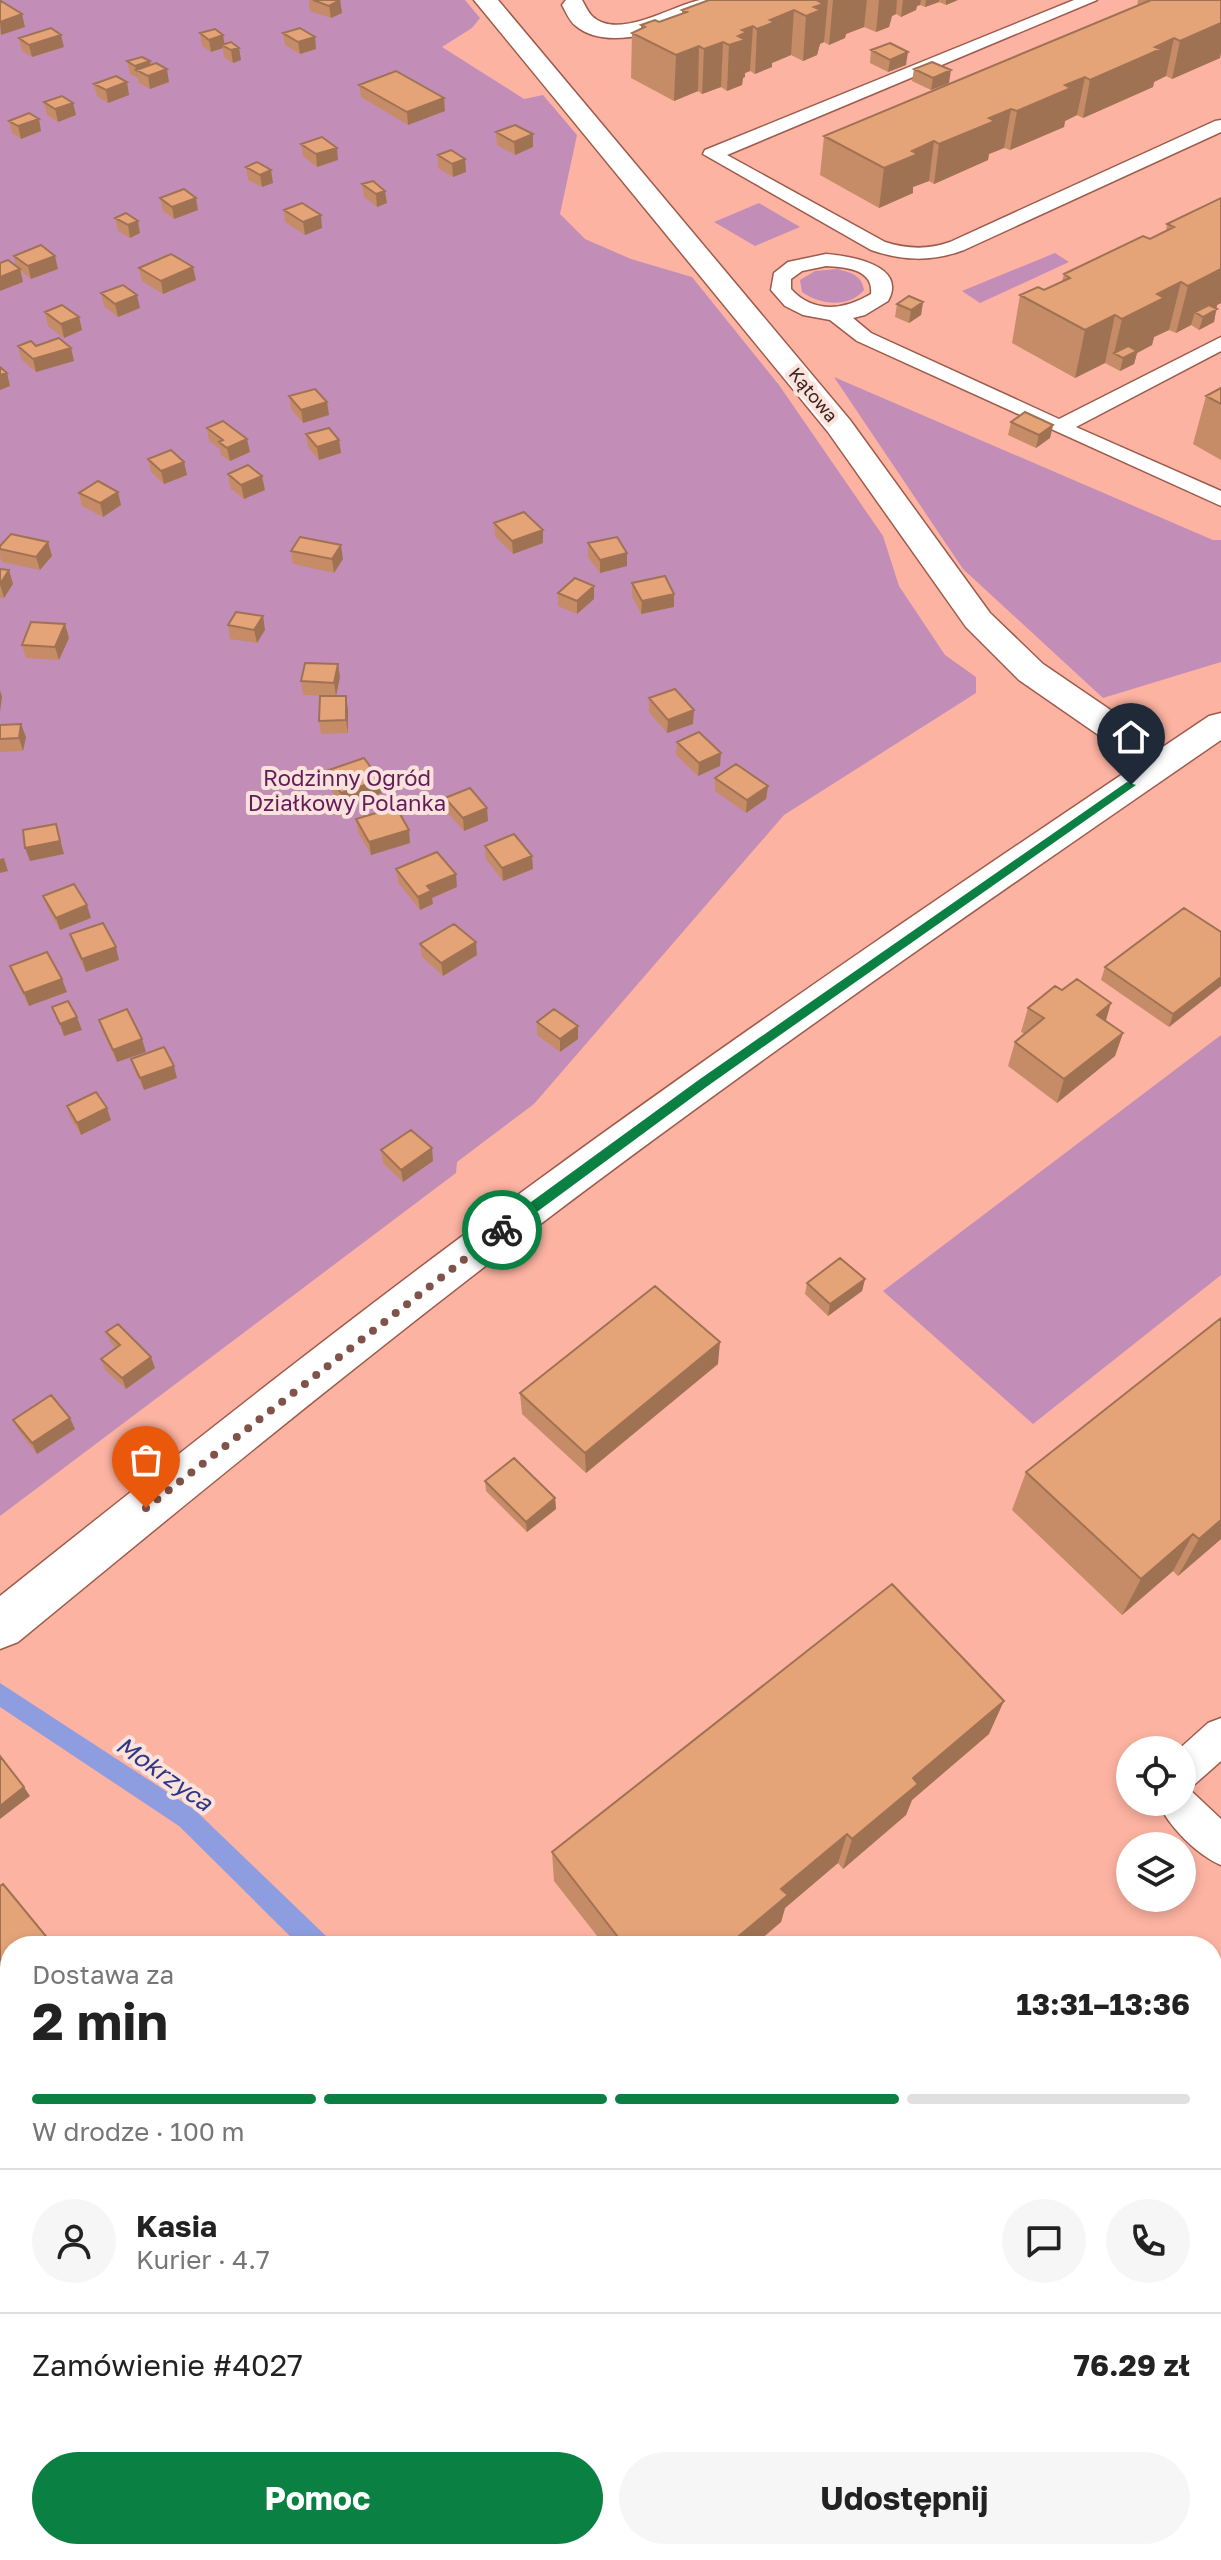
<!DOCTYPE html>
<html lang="pl">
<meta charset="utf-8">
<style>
:root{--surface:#fff;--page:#f6f6f6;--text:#222;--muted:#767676;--line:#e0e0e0;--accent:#0b8043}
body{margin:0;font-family:"Golos Text",sans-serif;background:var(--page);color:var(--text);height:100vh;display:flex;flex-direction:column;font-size:30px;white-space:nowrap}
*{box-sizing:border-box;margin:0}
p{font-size:26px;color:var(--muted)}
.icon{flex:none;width:44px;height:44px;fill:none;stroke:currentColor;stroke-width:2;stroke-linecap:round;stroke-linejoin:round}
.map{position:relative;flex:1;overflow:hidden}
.side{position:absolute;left:0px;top:1936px;width:1222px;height:624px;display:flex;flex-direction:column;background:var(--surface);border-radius:32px 32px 0 0;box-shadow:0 4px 12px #0003}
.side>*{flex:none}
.fabs{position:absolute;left:1116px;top:1736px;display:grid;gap:16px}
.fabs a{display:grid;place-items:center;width:80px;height:80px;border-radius:50%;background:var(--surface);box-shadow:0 4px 12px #0003;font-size:40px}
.pin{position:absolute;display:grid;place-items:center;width:68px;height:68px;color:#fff;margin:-82px -34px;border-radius:50% 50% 50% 0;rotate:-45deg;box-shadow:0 0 8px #0007}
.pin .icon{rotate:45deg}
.courier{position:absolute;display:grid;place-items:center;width:80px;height:80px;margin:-40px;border:6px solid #0b8043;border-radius:50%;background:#fff;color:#222;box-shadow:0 2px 10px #0007}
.headline em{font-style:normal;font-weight:700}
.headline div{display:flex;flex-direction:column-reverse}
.headline{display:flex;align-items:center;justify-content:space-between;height:136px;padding:0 32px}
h1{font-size:52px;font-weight:700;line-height:60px}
.bar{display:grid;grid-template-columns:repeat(4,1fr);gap:12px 8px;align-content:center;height:96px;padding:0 32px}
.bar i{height:10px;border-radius:6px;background:var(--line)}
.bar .on{background:var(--accent)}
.bar p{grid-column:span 4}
.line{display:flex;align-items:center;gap:20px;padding:0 32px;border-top:2px solid var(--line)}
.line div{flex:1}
.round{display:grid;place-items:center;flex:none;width:84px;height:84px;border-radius:42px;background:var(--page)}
.cta{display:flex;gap:16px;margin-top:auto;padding:16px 32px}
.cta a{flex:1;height:92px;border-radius:48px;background:var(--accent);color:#fff;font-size:32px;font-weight:700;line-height:92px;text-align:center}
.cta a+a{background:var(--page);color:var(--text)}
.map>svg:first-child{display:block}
</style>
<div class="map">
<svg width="1221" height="2560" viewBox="0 0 1221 2560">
<rect width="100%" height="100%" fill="#fdb3a2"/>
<path fill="#c28eb8" d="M0,0H465L480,18L472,28L442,47L524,99L543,95L577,135L560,214L585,239L631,259L692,277L779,385L883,536L899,586L945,655L976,677V693L784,815L534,1104L457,1162L456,1173L0,1516Z
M759,203L800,227L755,246L714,222Z
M1055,253L1069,262L980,303L962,291Z
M837,269C850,272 862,275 864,290C849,308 820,305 802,292L800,280L815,271Z
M834,377L1213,540H1221V662L1103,698L963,569Z
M1221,1035V1275L1033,1424L883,1291Z"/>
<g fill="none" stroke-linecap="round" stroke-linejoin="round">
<path fill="#8e9ddf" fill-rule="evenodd" d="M0,1683L195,1810L327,1937L330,1946H300L179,1826L0,1707Z
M601,2550H631L632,2560H602Z"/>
<defs>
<path id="lane" d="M1074,0H1097L727,155L885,242C907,249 928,250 950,242L1215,121L1221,120V132L964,250C932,262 903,261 871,250L703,154L705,150Z
M826,254C850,256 908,265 888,301L865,315L853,318L871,333L1059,419L1221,337V351L1076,427L1221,491V506L857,341L830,320L803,315L785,306L771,290L774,273L788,262ZM826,266C845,267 874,269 871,294C844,310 814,314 791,289V279L802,271Z
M1221,1718V1761L1195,1784L1187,1787L1221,1819V1865C1197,1855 1168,1826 1158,1802H1182V1750H1178L1208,1723Z"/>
<path id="street" d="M474,0H498L850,420L990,613L1043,664L1175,754L1180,762L1175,770L1162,774L1149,770L1019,680L966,627L828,432Z
M566,0H582C585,5 588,12 592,16C618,41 673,5 700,0C710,0 722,0 732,0L728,5C691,20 613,57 576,26C570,22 566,12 562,5Z"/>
<path id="secondary" d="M1221,713V740C978,907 735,1075 501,1254C337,1380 177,1511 18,1642L0,1649V1596C178,1454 357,1312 541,1178C760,1018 984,867 1209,716Z"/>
</defs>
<use href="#lane" stroke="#9d5b4c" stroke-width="3"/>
<use href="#street" stroke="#9d5b4c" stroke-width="3"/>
<use href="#secondary" stroke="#9d5b4c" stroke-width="3"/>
<use href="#lane" fill="#fff" fill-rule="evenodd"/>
<use href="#street" fill="#fff" fill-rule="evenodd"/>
<use href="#secondary" fill="#fff" fill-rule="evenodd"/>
</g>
<path fill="#c58c67" d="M309,0H340L342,13L331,18L310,11Z
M709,0H958L946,5L939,2L925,7L920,5L917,6L916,10L901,17L896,14L892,16L889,27L876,32L864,27L846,34L845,38L829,45L824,42L820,44L817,55L803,61L791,55L772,63V67L755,74L750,71L745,73V77L743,78L742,85L727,91L721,87L702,94L698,91L674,101L631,78L632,33L641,29V25L659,22L682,14V10Z
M1138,0H1221V52L1220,58L1172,79L1166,76L1154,82L1153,87L1083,118L1077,115L1065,121L1064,127L1010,150L1004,148L989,154L988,160L934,184L929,181L913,187V193L879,208L820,175L824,136L1137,6Z
M200,33L223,35L225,44L239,48L241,60L233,63L224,57L223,48L211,52L202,46Z
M283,33L315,37L316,49L300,54L285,45Z
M19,38L64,47L32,57L22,51Z
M871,50L906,65L888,72L870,63Z
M127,61H150V65L169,82L150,89L138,82V78L130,74Z
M914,69L949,83L931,90L912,81Z
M127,82L129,95L108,103L97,96L94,84Z
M359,85L444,98L445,111L408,125L361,97Z
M44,102L73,103L76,115L58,122L47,115Z
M9,121L41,131L21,139L12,133Z
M496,132L533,134V147L515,155L497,145Z
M301,144L338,160L317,167L303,156Z
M438,155L465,159L466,172L453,177L438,168Z
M246,167L271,170L273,183L262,187L248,180Z
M373,181L387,203L377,207L364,197L362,184Z
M160,198L198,210L174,219L163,211Z
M1221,198V303L1217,305L1214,322L1199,330L1191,325L1176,333L1169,330L1154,337L1152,345L1137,353L1134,364L1120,371L1105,363L1075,378L1012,343L1020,295L1044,290L1062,281L1064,274L1150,239L1166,231L1167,224Z
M284,210L322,228L305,235L285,222Z
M126,213L140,233L130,238L118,231L115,218Z
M14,256L58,269L31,279L21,271L23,282L16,267Z
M139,268L196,280L163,294L142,281Z
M101,293L140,308L118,317L104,306Z
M923,302L921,315L909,323L895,317L897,304Z
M45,312L79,317L82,330L64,338L48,326Z
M18,346L71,348L74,361L36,372L21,359Z
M1221,388V460L1193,444L1206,396Z
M289,396L327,402L329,415L303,423L291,409Z
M1011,422L1053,425L1050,438L1036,448L1008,435Z
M207,428L250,452L230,461L221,455L220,449L209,441Z
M306,434L339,440L341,453L319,460L308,447Z
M148,459L184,462L187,475L164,484L151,472Z
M228,474L265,490L244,499L230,488Z
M118,492L121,505L103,517L82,506L79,493Z
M494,523L543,530V543L513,554L495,536Z
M48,542L52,556L40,570L2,562L0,557V546Z
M588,543L627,566L600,573L588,557Z
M291,551L343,559L334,573L293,564Z
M0,569L9,570L13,584L4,598H0Z
M632,583L674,594V607L641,614L632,596Z
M594,586V599L577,614L558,606V593Z
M263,616L265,630L257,643L230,639L228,625Z
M69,638L59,660L26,658L22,645Z
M340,677L336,696L303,695L301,681Z
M649,698L693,724L667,733L649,712Z
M348,709V733L321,734L319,721Z
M0,725L26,737L23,751L0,752Z
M677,742L720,766L698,776L676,755Z
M326,771L380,780L382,793L343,807L328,785Z
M715,778L768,786L766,799L746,813L715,791Z
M445,798L488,821L464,831L446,811Z
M356,819L410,843L371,855L358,832Z
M485,846L532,856L533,869L503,881L486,859Z
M396,869L457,887L432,898L433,904L420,910L398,882Z
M43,896L91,918L60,930L48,909Z
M1221,932V986L1169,1027L1101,980L1105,967Z
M70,934L119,960L86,972L74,947Z
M420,944L477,955L443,976L422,957Z
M10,966L67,992L29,1006L15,979Z
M1028,1008L1105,1021L1123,1033L1115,1056L1057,1103L1008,1066L1015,1042L1025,1034L1021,1032Z
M99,1020L146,1052L117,1062L103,1033Z
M537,1022L578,1026V1039L560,1052L537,1035Z
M131,1059L177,1078L144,1090L135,1072Z
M67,1106L111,1120L81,1135L71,1119Z
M432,1148L433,1161L403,1182L383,1163L381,1150Z
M865,1279L862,1291L828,1316L805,1294L807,1283Z
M106,1332L151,1357L155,1368L126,1389L105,1370L101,1359L116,1348L111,1343Z
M718,1364L586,1473L522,1414L520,1393Z
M13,1420L75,1429L37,1454L19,1431Z
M1026,1472L1221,1539L1178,1576L1173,1571L1122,1615L1012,1510Z
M485,1481L555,1498L556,1509L527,1532L486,1491Z
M989,1734L912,1800L906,1815L843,1869L838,1863L785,1908L781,1922L753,1946H605L554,1881L552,1852Z
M1221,2070V2449L1212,2459V2079Z
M887,2550H1131L1122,2560H895Z"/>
<path fill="#a07254" d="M340,0L342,13L331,18L329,6Z
M822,0H828L824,42L820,44L817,55L803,61L806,16L818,1Z
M833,0H867L864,27L846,34L845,38L829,45Z
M879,0H897L896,14L892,16L889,27L876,32Z
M903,0H921L920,5L917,6L916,10L901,17Z
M926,0H939V2L925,7Z
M946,0H958L946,5Z
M794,10L791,55L772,63V67L755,74L757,29L770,20Z
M22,14L25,27L1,35L0,22Z
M1221,23V52L1220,58L1172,79L1180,41Z
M753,26L750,71L745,73V77L743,78L742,85L727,91L729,45L742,30Z
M61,35L64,47L32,57L29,45Z
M223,35L225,47L222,45L223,48L211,52L209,40Z
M315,37L316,49L300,54L298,42Z
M1174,38L1166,76L1154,82L1153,87L1083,118L1090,80Z
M723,42L721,87L702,94L704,49Z
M699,46L698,91L674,101L676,55Z
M239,48L241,60L233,63L231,50Z
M908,52L906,65L888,72L890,60Z
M150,61L152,74L136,70L137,78L135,66Z
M167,69L169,82L150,89L148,76Z
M951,70L949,83L931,90L933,78Z
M1085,77L1077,115L1065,121L1064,127L1010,150L1017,111L1065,85Z
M127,82L129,95L108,103L106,90Z
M444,98L445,111L408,125L407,112Z
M73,103L76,115L58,122L55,109Z
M1011,109L1004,148L989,154L988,160L934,184L939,144L989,118Z
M39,119L41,131L21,139L18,126Z
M533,134V147L515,155L514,142Z
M934,141L929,181L913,187V193L879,208L884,168L912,151Z
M337,148L338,160L317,167L316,154Z
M465,159L466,172L453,177L452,164Z
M271,170L273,183L262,187L260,175Z
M385,191L387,203L377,207L376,194Z
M196,198L198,210L174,219L172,207Z
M321,215L322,228L305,235L303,222Z
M138,221L140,233L130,238L128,225Z
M55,256L58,269L31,279L28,266Z
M1221,264V303L1217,305L1214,322L1199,330L1203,317L1195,312L1191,325L1176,333L1188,286Z
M193,267L196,280L163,294L161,281Z
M20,269L23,282L0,291V277Z
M1181,282L1169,330L1154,337L1152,345L1137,353L1134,364L1120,371L1123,358L1114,353L1122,319L1157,294Z
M137,295L140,308L118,317L115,304Z
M923,302L921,315L909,323L911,310Z
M1115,315L1105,363L1075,378L1085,330Z
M79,317L82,330L64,338L61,324Z
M71,348L74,361L36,372L33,359Z
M7,373L10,386L0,390V375Z
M327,402L329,415L303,423L301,410Z
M1053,425L1050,438L1036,448L1039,435Z
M247,439L250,452L230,461L227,448Z
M339,440L341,453L319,460L317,447Z
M184,462L187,475L164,484L161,471Z
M262,476L265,490L244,499L241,485Z
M118,492L121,505L103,517L100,503Z
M543,530V543L513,554L512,541Z
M48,542L52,556L40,570L36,557Z
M341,545L343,559L334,573L332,559Z
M627,553V566L600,573V560Z
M9,570L13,584L4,598L0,584Z
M594,586V599L577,614V601Z
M674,594V607L641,614L642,601Z
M263,616L265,630L257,643L254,630Z
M65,624L69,638L59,660L55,647Z
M338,664L340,677L336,696L334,683Z
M0,690L2,697L0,712Z
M346,696L348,709V733L346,720Z
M694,710L693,724L667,733L668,720Z
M21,724L26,737L23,751L19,738Z
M721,753L720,766L698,776L699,763Z
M380,780L382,793L343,807L341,793Z
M768,786L766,799L746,813L747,800Z
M487,808L488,821L464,831L463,818Z
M56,824L64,854L30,861L25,848Z
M409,830L410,843L371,855L369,842Z
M532,856L533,869L503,881L502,868Z
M4,858L8,871L0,873V859Z
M456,874L457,887L432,898L433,904L420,910L418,897L427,886Z
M87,905L91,918L60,930L56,918Z
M476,942L477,955L443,976L441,963Z
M116,947L119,960L86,972L82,959Z
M1221,977V986L1169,1027L1173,1014Z
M62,979L67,992L29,1006L24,993Z
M1111,1003L1104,1027L1097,1015Z
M77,1017L82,1030L64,1036L60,1024Z
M578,1026V1039L560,1052V1039Z
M1123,1033L1115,1056L1057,1103L1064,1079Z
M142,1039L146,1052L117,1062L113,1050Z
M174,1066L177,1078L144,1090L140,1078Z
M107,1108L111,1120L81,1135L77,1123Z
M432,1148L433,1161L403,1182L401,1170Z
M865,1279L862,1291L828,1316L830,1304Z
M720,1342L718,1364L586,1473L585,1453Z
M151,1357L155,1368L126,1389L122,1378Z
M70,1418L75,1429L37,1454L32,1443Z
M555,1498L556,1509L527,1532L526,1522Z
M1221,1520V1539L1178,1576L1199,1539Z
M1193,1534L1173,1571L1122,1615L1141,1579Z
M1004,1701L989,1734L912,1800L906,1815L843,1869L852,1839L913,1778Z
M24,1787L30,1796L0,1819V1806Z
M847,1834L838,1863L785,1908L781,1922L753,1946H727L781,1889Z
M10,2070V2093L0,2102V2079Z
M445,2550H450L454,2556L449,2560H441Z"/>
<path fill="#e5a378" stroke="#a07254" stroke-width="2" d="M313,0H340L329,6Z
M709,0H822L818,1L823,4L814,7L821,10L806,16L794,10L770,20L775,22L757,29L753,26L742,30L747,32L738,36L745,40L729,45L723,42L704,49L699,46L676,55L632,33L645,27L641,25L655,20L659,22L687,12L682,10Z
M1151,0H1221V23L1180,41L1174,38L1155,47L1161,49L1090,80L1085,77L1065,85L1071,88L1017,111L1011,109L989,118L995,121L939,144L934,141L912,151L918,154L884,168L824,136Z
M0,1H1L22,14L0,22Z
M51,28L61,35L29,45L19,38Z
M300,28L315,37L298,42L283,33Z
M215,29L223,35L209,40L200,33Z
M231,42L239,48L231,50L222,45Z
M890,43L908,52L890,60L871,50Z
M142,57L150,61L135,66L127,61Z
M932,62L951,70L933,78L914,69Z
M156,63L167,69L148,76L136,70Z
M396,71L444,98L407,112L359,85Z
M116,76L127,82L106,90L94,84Z
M62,96L73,103L55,109L44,102Z
M29,113L39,119L18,126L9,121Z
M515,125L533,134L514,142L496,132Z
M322,137L337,148L316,154L301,144Z
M451,150L465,159L452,164L438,155Z
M257,162L271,170L260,175L246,167Z
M373,181L385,191L376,194L362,184Z
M184,189L196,198L172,207L160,198Z
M1221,198V269L1188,286L1181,282L1157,294L1164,298L1122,319L1115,315L1085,330L1020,295L1038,287L1044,290L1070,278L1064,274L1143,236L1150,239L1174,227L1167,224Z
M302,203L321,215L303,222L284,210Z
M126,213L138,221L128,225L115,218Z
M41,245L55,256L28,266L14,256Z
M171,254L193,267L161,281L139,268Z
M8,260L20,269L0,277V263Z
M123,285L137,295L115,304L101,293Z
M909,296L923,302L911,310L897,304Z
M62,305L79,317L61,324L45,312Z
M1209,305L1217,309L1203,317L1195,312Z
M59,338L71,348L33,359L18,346L31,341L36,346Z
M1128,346L1137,351L1123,358L1114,353Z
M0,367L7,373L0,375Z
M1221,388V404L1206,396Z
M315,389L327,402L301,410L289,396Z
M1025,412L1053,425L1039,435L1011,422Z
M223,421L247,439L227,448L219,442L223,440L207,428Z
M329,428L339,440L317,447L306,434Z
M171,450L184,462L161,471L148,459Z
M248,465L262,476L241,485L228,474Z
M98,481L118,492L100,503L79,493Z
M524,512L543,530L512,541L494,523Z
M11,534L48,542L36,557L0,549V546Z
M300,537L341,545L332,559L291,551Z
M617,537L627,553L600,560L588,543Z
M0,569L9,570L0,584Z
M665,576L674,594L642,601L632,583Z
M575,578L594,586L577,601L558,593Z
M236,612L263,616L254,630L228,625Z
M31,622L65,624L55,647L22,645Z
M305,663L338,664L334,683L301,681Z
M675,689L694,710L668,720L649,698Z
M320,696H346V720L319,721Z
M21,724L19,738L0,739V725Z
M699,732L721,753L699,763L677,742Z
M364,758L380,780L341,793L326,771Z
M736,764L768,786L747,800L715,778Z
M470,788L487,808L463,818L445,798Z
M396,807L409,830L369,842L356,819Z
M56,824L60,841L25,848L23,830Z
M514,834L532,856L502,868L485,846Z
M437,852L456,874L427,886L431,891L418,897L396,869Z
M74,884L87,905L56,918L43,896Z
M1184,908L1221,932V977L1173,1014L1105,967Z
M103,923L116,947L82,959L70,934Z
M454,924L476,942L441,963L420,944Z
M47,952L62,979L24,993L10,966Z
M1077,979L1111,1003L1097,1015L1123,1033L1064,1079L1015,1042L1044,1018L1028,1008L1055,986L1062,990Z
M68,1001L77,1017L60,1024L52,1007Z
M127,1009L142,1039L113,1050L99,1020Z
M554,1009L578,1026L560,1039L537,1022Z
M164,1047L174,1066L140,1078L131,1059Z
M96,1092L107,1108L77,1123L67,1106Z
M411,1130L432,1148L401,1170L381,1150Z
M840,1258L865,1279L830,1304L807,1283Z
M655,1286L720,1342L585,1453L520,1393Z
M1221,1318V1520L1199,1539L1193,1534L1141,1579L1026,1472Z
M118,1324L151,1357L122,1378L101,1359L120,1345L106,1332Z
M51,1395L70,1418L32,1443L13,1420Z
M514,1458L555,1498L526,1522L485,1481Z
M892,1584L1004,1701L913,1778L918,1784L852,1839L847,1834L781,1889L788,1895L727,1946H625L552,1852Z
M0,1756L24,1787L0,1806Z
M3,1884L54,1946H10V2070L0,2079V1886Z
M1221,2074V2449L1212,2459V2083Z
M10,2253V2444L0,2430V2262Z
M207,2550H445L447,2554L441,2560H195Z
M903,2550H1131L1122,2560H910Z"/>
<path fill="#0b8043" d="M1127,782L1136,785L709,1085L507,1234H498V1226L700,1079Z"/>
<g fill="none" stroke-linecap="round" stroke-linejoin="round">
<path stroke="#7f5349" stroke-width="8" stroke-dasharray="0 14.4" d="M146,1508L502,1230"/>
</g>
<g text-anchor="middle" stroke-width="8" stroke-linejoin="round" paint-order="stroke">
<g font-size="18" fill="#3b1f19" stroke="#fae2dd">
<text transform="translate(813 395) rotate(50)" y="6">Kątowa</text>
</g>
<g font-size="22" fill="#631c59" stroke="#fae2dd">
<text x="347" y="786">Rodzinny Ogród<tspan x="347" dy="25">Działkowy Polanka</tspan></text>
</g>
<g font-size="24" font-style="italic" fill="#2e3783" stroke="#fae2dd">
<text transform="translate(164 1774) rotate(35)" y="8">Mokrzyca</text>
</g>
</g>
</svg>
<div class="fabs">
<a><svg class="icon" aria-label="locate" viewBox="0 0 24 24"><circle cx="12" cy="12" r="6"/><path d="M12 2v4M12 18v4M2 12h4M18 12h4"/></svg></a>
<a><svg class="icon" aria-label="layers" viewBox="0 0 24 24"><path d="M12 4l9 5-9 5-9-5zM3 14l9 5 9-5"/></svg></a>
</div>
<div class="pin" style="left:146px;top:1508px;background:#ea580c"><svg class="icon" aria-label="bag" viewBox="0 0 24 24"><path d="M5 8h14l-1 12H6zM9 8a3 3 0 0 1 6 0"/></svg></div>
<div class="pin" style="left:1131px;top:785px;background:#1f2937"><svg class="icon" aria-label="home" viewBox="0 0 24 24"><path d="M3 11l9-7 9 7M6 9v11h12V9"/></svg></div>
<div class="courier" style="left:502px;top:1230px"><svg class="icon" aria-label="bike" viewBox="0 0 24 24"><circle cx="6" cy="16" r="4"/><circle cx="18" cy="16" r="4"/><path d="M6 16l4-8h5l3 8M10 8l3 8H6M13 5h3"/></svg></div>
<section class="side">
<div class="headline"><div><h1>2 min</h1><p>Dostawa za</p></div><em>13:31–13:36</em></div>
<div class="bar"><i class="on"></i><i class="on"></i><i class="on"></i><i></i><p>W drodze · 100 m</p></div>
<div class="line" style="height:144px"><a class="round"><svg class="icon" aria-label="person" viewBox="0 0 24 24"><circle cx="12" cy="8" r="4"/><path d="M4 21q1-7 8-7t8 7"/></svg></a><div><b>Kasia</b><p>Kurier · 4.7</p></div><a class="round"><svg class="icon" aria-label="chat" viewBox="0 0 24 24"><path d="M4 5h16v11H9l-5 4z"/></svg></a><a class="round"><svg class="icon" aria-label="phone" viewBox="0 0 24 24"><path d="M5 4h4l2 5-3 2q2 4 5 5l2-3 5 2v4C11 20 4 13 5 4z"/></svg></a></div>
<div class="line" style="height:104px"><div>Zamówienie #4027</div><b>76.29 zł</b></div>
<div class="cta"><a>Pomoc</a><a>Udostępnij</a></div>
</section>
</div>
